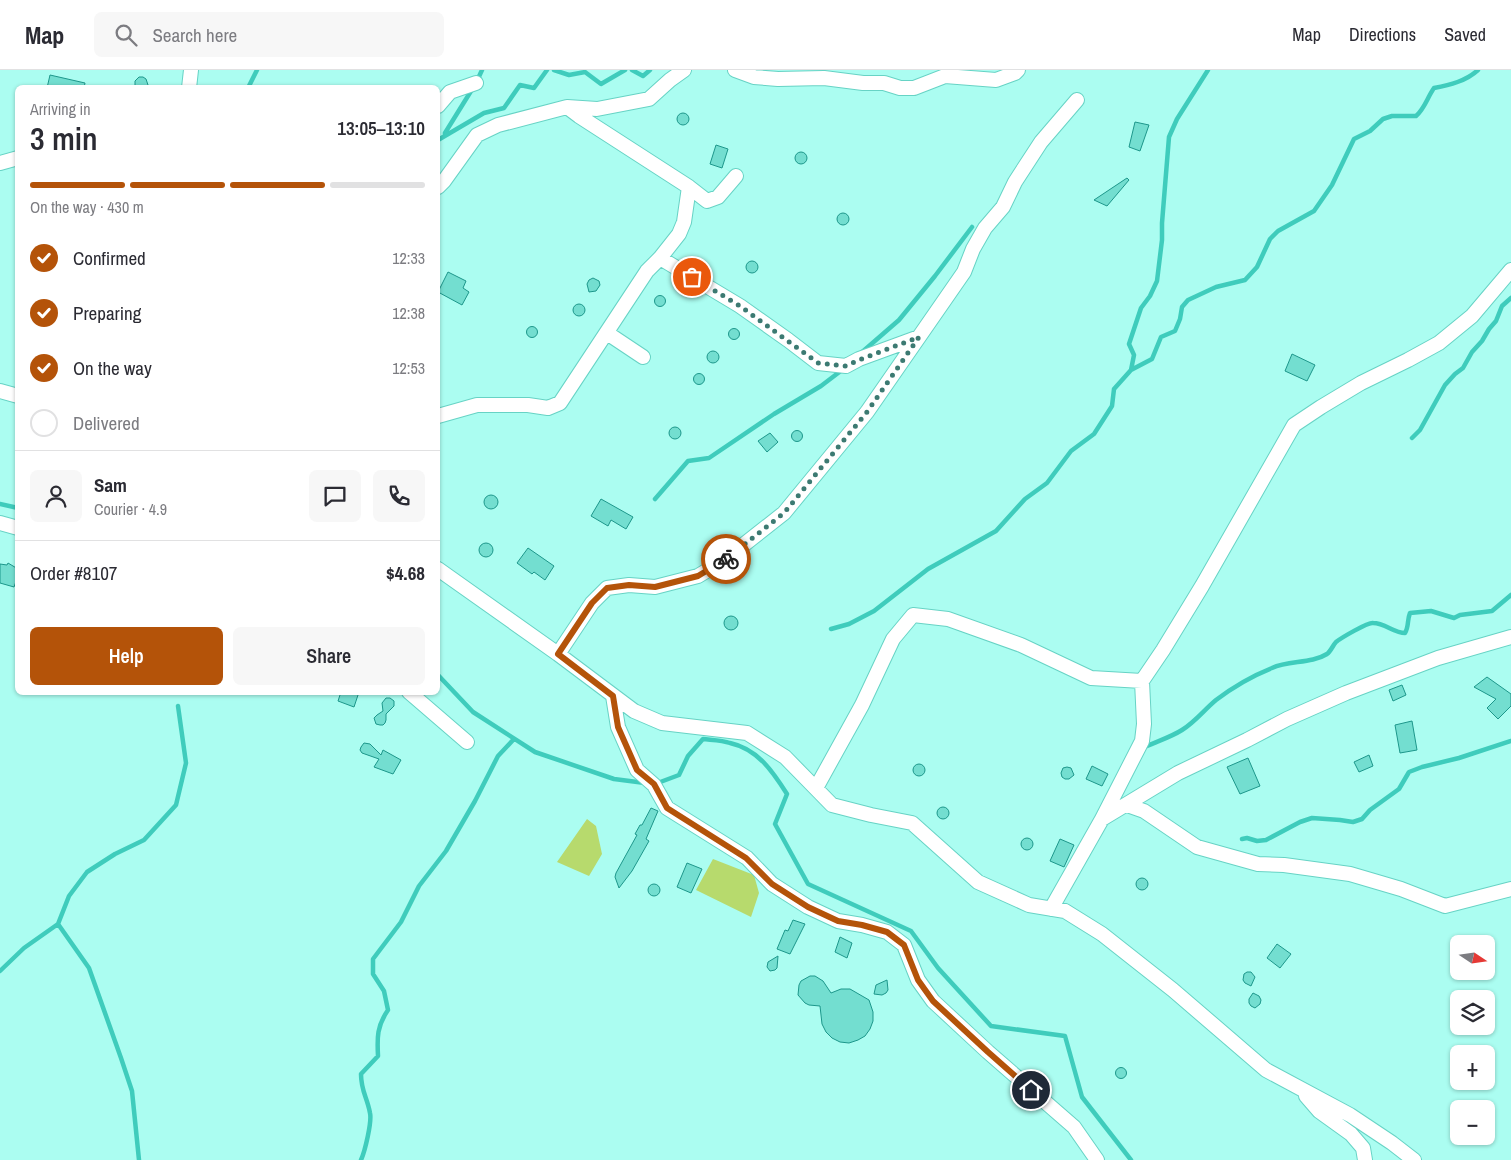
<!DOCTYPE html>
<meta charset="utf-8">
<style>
:root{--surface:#fff;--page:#f7f7f7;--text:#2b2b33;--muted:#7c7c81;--line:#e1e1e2;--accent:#b45309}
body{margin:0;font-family:"Archivo Narrow",sans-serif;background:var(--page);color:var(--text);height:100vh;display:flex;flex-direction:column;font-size:19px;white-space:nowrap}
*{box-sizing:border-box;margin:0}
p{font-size:16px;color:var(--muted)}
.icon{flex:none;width:28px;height:28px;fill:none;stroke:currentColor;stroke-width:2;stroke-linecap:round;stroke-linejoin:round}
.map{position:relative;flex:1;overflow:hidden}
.side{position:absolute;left:15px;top:15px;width:425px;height:610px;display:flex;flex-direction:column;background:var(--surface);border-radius:8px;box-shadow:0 1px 4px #0004}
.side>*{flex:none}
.needle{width:32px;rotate:103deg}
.fabs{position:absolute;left:1450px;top:865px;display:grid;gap:10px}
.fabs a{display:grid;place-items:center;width:45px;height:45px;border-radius:8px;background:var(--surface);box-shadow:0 1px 4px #0004;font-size:25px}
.pin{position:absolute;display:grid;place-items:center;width:42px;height:42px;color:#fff;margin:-21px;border:2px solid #fff;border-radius:50%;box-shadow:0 1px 5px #0007}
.courier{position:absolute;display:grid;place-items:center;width:50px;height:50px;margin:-25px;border:4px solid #b45309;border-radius:50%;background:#fff;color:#222;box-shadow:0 1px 6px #0007}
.headline em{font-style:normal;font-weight:600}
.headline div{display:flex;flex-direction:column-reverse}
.headline{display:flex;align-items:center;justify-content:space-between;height:85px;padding:0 15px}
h1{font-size:32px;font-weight:600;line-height:38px}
.bar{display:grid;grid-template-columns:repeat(4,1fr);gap:8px 5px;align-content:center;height:60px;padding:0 15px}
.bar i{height:6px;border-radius:4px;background:var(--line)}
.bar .selected{background:var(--accent)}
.bar p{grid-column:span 4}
.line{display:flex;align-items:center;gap:12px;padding:0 15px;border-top:1px solid var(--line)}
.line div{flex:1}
.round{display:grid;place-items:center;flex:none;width:52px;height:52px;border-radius:8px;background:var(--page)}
ol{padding:0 15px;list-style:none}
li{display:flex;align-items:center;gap:15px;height:55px}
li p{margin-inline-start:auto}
li .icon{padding:5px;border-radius:50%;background:var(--accent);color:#fff;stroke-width:4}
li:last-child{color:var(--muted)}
li i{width:28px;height:28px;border:2px solid var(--line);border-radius:50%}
.button{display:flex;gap:10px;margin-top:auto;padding:10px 15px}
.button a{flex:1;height:58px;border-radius:8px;background:var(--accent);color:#fff;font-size:20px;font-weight:600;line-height:58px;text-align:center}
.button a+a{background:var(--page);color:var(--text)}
header{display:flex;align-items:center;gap:30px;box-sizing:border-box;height:70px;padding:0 25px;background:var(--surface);border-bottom:1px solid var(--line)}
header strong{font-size:24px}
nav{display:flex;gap:28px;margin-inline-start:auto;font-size:18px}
.search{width:350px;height:45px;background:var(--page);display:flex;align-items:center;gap:12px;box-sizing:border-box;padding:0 18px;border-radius:8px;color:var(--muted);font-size:19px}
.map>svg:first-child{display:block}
</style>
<header>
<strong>Map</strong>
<div class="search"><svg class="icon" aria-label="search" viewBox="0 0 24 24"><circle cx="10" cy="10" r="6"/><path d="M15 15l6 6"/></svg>Search here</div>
<nav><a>Map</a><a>Directions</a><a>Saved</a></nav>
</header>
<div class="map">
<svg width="1511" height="1090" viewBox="0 0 1511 1090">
<rect width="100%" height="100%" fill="#abfdf1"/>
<path fill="#b7da6d" d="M587,749L596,756L602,784L589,806L557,792Z
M713,789L754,805L759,823L751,847L696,820Z"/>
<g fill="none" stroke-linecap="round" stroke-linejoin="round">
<path stroke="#3fccbc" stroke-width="4.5" d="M554,0L569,5L585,2L601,14L625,0
M632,0L643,6L650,0
M248,18L257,0
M445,63L476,13L482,0
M438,70L484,43L504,38L520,15L534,18L547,0
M861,283L899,250L935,206L972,157
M1131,300L1152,289L1161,267L1175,261L1180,249L1182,237L1188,230L1216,217L1245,210L1257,197L1270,169L1278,161L1314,141L1332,115L1354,69L1370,61L1383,49L1392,46H1416C1425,38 1427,28 1434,18C1450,15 1466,11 1478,0
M1412,368L1420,360L1445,315L1455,304L1463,298L1472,282L1482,271L1489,259L1496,251L1502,236L1511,228
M655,429L688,391L709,388L774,344L821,316L842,300
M0,434L18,438
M831,559L849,554L874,541L928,499L996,461L1025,429L1047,413L1071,381L1094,364L1112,336L1114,319L1131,300L1134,285L1129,274L1141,238L1150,226L1157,211L1162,170V153L1169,67L1177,49L1208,0
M438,605L473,642L535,682L614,709L645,713
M1147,676C1158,671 1171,667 1182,660C1195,652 1204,640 1216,630C1233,617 1252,606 1272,598C1289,590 1311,594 1327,584C1331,581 1333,575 1336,572C1341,568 1368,552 1373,553C1385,553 1394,563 1405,563C1409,557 1407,550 1410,543L1431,541L1454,548L1460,545L1492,541L1511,525
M655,714L679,705L688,686L703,669C712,670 722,670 730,673C758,679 773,702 787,724L775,754L808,814L911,861L938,898L991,956L1065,966L1082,1027L1131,1090
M1242,769L1247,768L1257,771L1266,770L1300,752L1312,748L1340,750L1353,752L1362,749L1370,740L1399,719L1409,702L1422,697L1459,688L1511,671
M58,854L89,898L121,988L132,1021L139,1090
M0,901L24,878L58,854L69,826L87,802L115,784L144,770L176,735L186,693L178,636
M361,1090C365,1081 372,1052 370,1043C367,1027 361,1021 361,1004L378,986C377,967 377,956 388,940L384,921L373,904V889L401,852L419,816L446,781L475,731L498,686L514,669"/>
</g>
<path fill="#73ded0" stroke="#1d978b" d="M50,5L85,13L84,18H47Z
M139,7H143L146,9L149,18H135V11Z
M677 49a6 6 0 1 1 12 0a6 6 0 1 1-12 0Z
M1135,52L1149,55L1140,81L1129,77Z
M716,75L728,79L722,98L710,94Z
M795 88a6 6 0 1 1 12 0a6 6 0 1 1-12 0Z
M1127,108L1129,110L1107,136L1094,130Z
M837 149a6 6 0 1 1 12 0a6 6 0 1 1-12 0Z
M746 197a6 6 0 1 1 12 0a6 6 0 1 1-12 0Z
M448,202L466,211L463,218L469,222L462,235L438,222Z
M593,208L599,211L600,215L596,221L589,222L587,214L589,210Z
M654.5 231a5.5 5.5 0 1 1 11 0a5.5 5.5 0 1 1-11 0Z
M573 240a6 6 0 1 1 12 0a6 6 0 1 1-12 0Z
M526.5 262a5.5 5.5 0 1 1 11 0a5.5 5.5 0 1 1-11 0Z
M728.5 264a5.5 5.5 0 1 1 11 0a5.5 5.5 0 1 1-11 0Z
M707 287a6 6 0 1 1 12 0a6 6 0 1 1-12 0Z
M1292,284L1315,295L1307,311L1285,301Z
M693.5 309a5.5 5.5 0 1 1 11 0a5.5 5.5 0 1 1-11 0Z
M669 363a6 6 0 1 1 12 0a6 6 0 1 1-12 0Z
M791.5 366a5.5 5.5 0 1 1 11 0a5.5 5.5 0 1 1-11 0Z
M770,363L778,372L767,382L758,371Z
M484 432a7 7 0 1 1 14 0a7 7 0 1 1-14 0Z
M601,429L633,447L626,459L611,450L608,456L591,446Z
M479 480a7 7 0 1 1 14 0a7 7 0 1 1-14 0Z
M528,478L554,496L545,510L534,502L532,504L517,493Z
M8,493L18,499V506L14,517L0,513V494L7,495Z
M724 553a7 7 0 1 1 14 0a7 7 0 1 1-14 0Z
M1487,607L1511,624V636L1498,649L1487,638L1496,629L1474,617Z
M1402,615L1406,625L1393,631L1389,620Z
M341,622H359L354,637L338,631Z
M386,628H390L394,631V636L386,644V650L385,653L383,655H380L376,654L374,648L377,645L383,641L382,633Z
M1412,651L1417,680L1400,683L1395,655Z
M364,673L370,674L381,685L383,680L401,690L393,704L374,697L379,689L362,683L360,680L361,677Z
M1369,685L1373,696L1359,702L1354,692Z
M1248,688L1260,716L1240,724L1227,697Z
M913 700a6 6 0 1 1 12 0a6 6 0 1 1-12 0Z
M1092,696L1108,704L1102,716L1086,709Z
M1067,697L1071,698L1074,705L1069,709H1065L1062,707L1061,703L1063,698Z
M937 743a6 6 0 1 1 12 0a6 6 0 1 1-12 0Z
M651,738L658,741L646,769L649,771L632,801L619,818L615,807L616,803L637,765L635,764L640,755H642Z
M1021 774a6 6 0 1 1 12 0a6 6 0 1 1-12 0Z
M1060,769L1074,775L1064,797L1050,791Z
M687,793L702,799L691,823L677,817Z
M1136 814a6 6 0 1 1 12 0a6 6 0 1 1-12 0Z
M648 820a6 6 0 1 1 12 0a6 6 0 1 1-12 0Z
M793,850L805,854L790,884L777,879L785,860L788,861Z
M840,867L852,873L847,888L835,882Z
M1277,874L1291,884L1280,898L1267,888Z
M778,886L777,898L775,900L770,901L767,897L768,892Z
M1247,902H1251L1255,907L1251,916L1245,913L1243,910L1244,904Z
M810,906H815L823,911L831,923L841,919H850L869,930L873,942V951L870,959L865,966L858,970L849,973L840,972L832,968L826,962L822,954L820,936L809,935L805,933L798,925L799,915L801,911Z
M887,910L888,920L886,923L882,925L874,924L876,915Z
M1253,923L1259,926L1261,930L1260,934L1255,938L1251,936L1249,933V929Z
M1115.5 1003a5.5 5.5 0 1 1 11 0a5.5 5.5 0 1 1-11 0Z"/>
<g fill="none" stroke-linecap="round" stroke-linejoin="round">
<defs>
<path id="minor" d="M735,0L754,7L778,9L824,8L863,13H884L900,18H914L945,6L996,10L1015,3L1018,0
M189,18L191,0
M438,36L450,22L476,13
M567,37L597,39L649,29L670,10L684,0
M0,93L18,88
M438,117L444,111L477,65L498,55L567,37L579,46L689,117L684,152L679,164L660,188L740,236L788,270L818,293L846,296L859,289L919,267
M689,117L707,131L718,127L736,106
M607,263L643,287
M0,321L18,326
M438,346L477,335H528L548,338L560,333L647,201L660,188
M0,453L18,458
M438,499L558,584L634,641L662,653L747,663L785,687L832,735L871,745L912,753L978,812L1029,835L1065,841L1102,864L1173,920L1266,1000L1350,1045L1392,1073L1414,1090
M558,584L592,533L607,518L629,515L655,517L698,506L723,491L784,443L867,342L964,202L973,179L985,158L1003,137L1015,112L1041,72L1077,30
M409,622L467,672
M613,626L618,657L637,700L654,715L667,738L747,788L772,814L808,837L838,851L862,855L887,862L904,875L918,910L933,931L988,982L1074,1057L1097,1090
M816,718L862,635L893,569L913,545L948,549L1021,575L1091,608L1142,611
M1127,735L1144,741L1197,777L1258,794L1284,795L1350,804L1401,819L1445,836L1511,819
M1102,749L1142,671L1144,654L1142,611L1163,580L1202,516L1294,355L1321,337L1361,313L1408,290L1439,273L1472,246L1511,200
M1051,839L1102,749L1178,703L1247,670L1287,649L1346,623L1438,588L1511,567
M1306,1026L1319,1041L1351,1064L1363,1078L1365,1090"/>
</defs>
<use href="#minor" stroke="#67d3c5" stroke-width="16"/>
<use href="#minor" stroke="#fff" stroke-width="14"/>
</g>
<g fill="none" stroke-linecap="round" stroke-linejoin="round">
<path stroke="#3c7a72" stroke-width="5" stroke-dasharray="0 9" d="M692,207L740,236L818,293L846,296L859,290L919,267L867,342L784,443L726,489"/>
<path stroke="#b45309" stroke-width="6" d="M726,489L698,506L655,517L629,515L607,518L592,533L558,584L613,626L618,657L637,700L654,714L667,738L746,788L772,814L808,837L838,851L862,855L887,862L904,875L918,910L933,931L988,982L1031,1020"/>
</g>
</svg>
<div class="fabs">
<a><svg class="needle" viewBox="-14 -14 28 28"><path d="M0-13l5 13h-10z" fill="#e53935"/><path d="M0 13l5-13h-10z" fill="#7c7c81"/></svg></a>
<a><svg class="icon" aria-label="layers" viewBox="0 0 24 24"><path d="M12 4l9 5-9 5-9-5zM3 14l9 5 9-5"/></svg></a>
<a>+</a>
<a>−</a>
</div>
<div class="pin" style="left:692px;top:207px;background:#ea580c"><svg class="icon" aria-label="bag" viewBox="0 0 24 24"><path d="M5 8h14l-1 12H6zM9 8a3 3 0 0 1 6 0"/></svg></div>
<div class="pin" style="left:1031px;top:1020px;background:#1f2937"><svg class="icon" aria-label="home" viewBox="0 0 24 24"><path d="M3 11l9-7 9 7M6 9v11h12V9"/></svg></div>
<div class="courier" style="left:726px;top:489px"><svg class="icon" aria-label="bike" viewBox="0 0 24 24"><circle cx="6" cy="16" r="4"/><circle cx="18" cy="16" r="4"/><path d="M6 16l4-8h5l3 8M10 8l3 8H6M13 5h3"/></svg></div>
<section class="side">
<div class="headline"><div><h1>3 min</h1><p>Arriving in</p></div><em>13:05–13:10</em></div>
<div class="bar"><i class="selected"></i><i class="selected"></i><i class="selected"></i><i></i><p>On the way · 430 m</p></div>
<ol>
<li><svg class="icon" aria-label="check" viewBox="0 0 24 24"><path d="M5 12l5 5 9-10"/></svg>Confirmed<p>12:33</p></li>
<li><svg class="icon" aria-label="check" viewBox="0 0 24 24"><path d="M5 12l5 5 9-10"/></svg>Preparing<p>12:38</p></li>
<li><svg class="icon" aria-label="check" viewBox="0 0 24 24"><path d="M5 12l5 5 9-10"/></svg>On the way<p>12:53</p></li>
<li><i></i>Delivered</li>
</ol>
<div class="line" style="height:90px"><a class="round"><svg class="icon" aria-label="person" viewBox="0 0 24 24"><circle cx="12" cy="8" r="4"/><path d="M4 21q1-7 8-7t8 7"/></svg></a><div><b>Sam</b><p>Courier · 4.9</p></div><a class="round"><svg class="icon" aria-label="chat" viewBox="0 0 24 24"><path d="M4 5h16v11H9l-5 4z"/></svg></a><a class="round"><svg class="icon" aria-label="phone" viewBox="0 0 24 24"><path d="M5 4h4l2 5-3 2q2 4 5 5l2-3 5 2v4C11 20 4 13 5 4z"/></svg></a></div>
<div class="line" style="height:65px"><div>Order #8107</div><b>$4.68</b></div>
<div class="button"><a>Help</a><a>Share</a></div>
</section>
</div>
